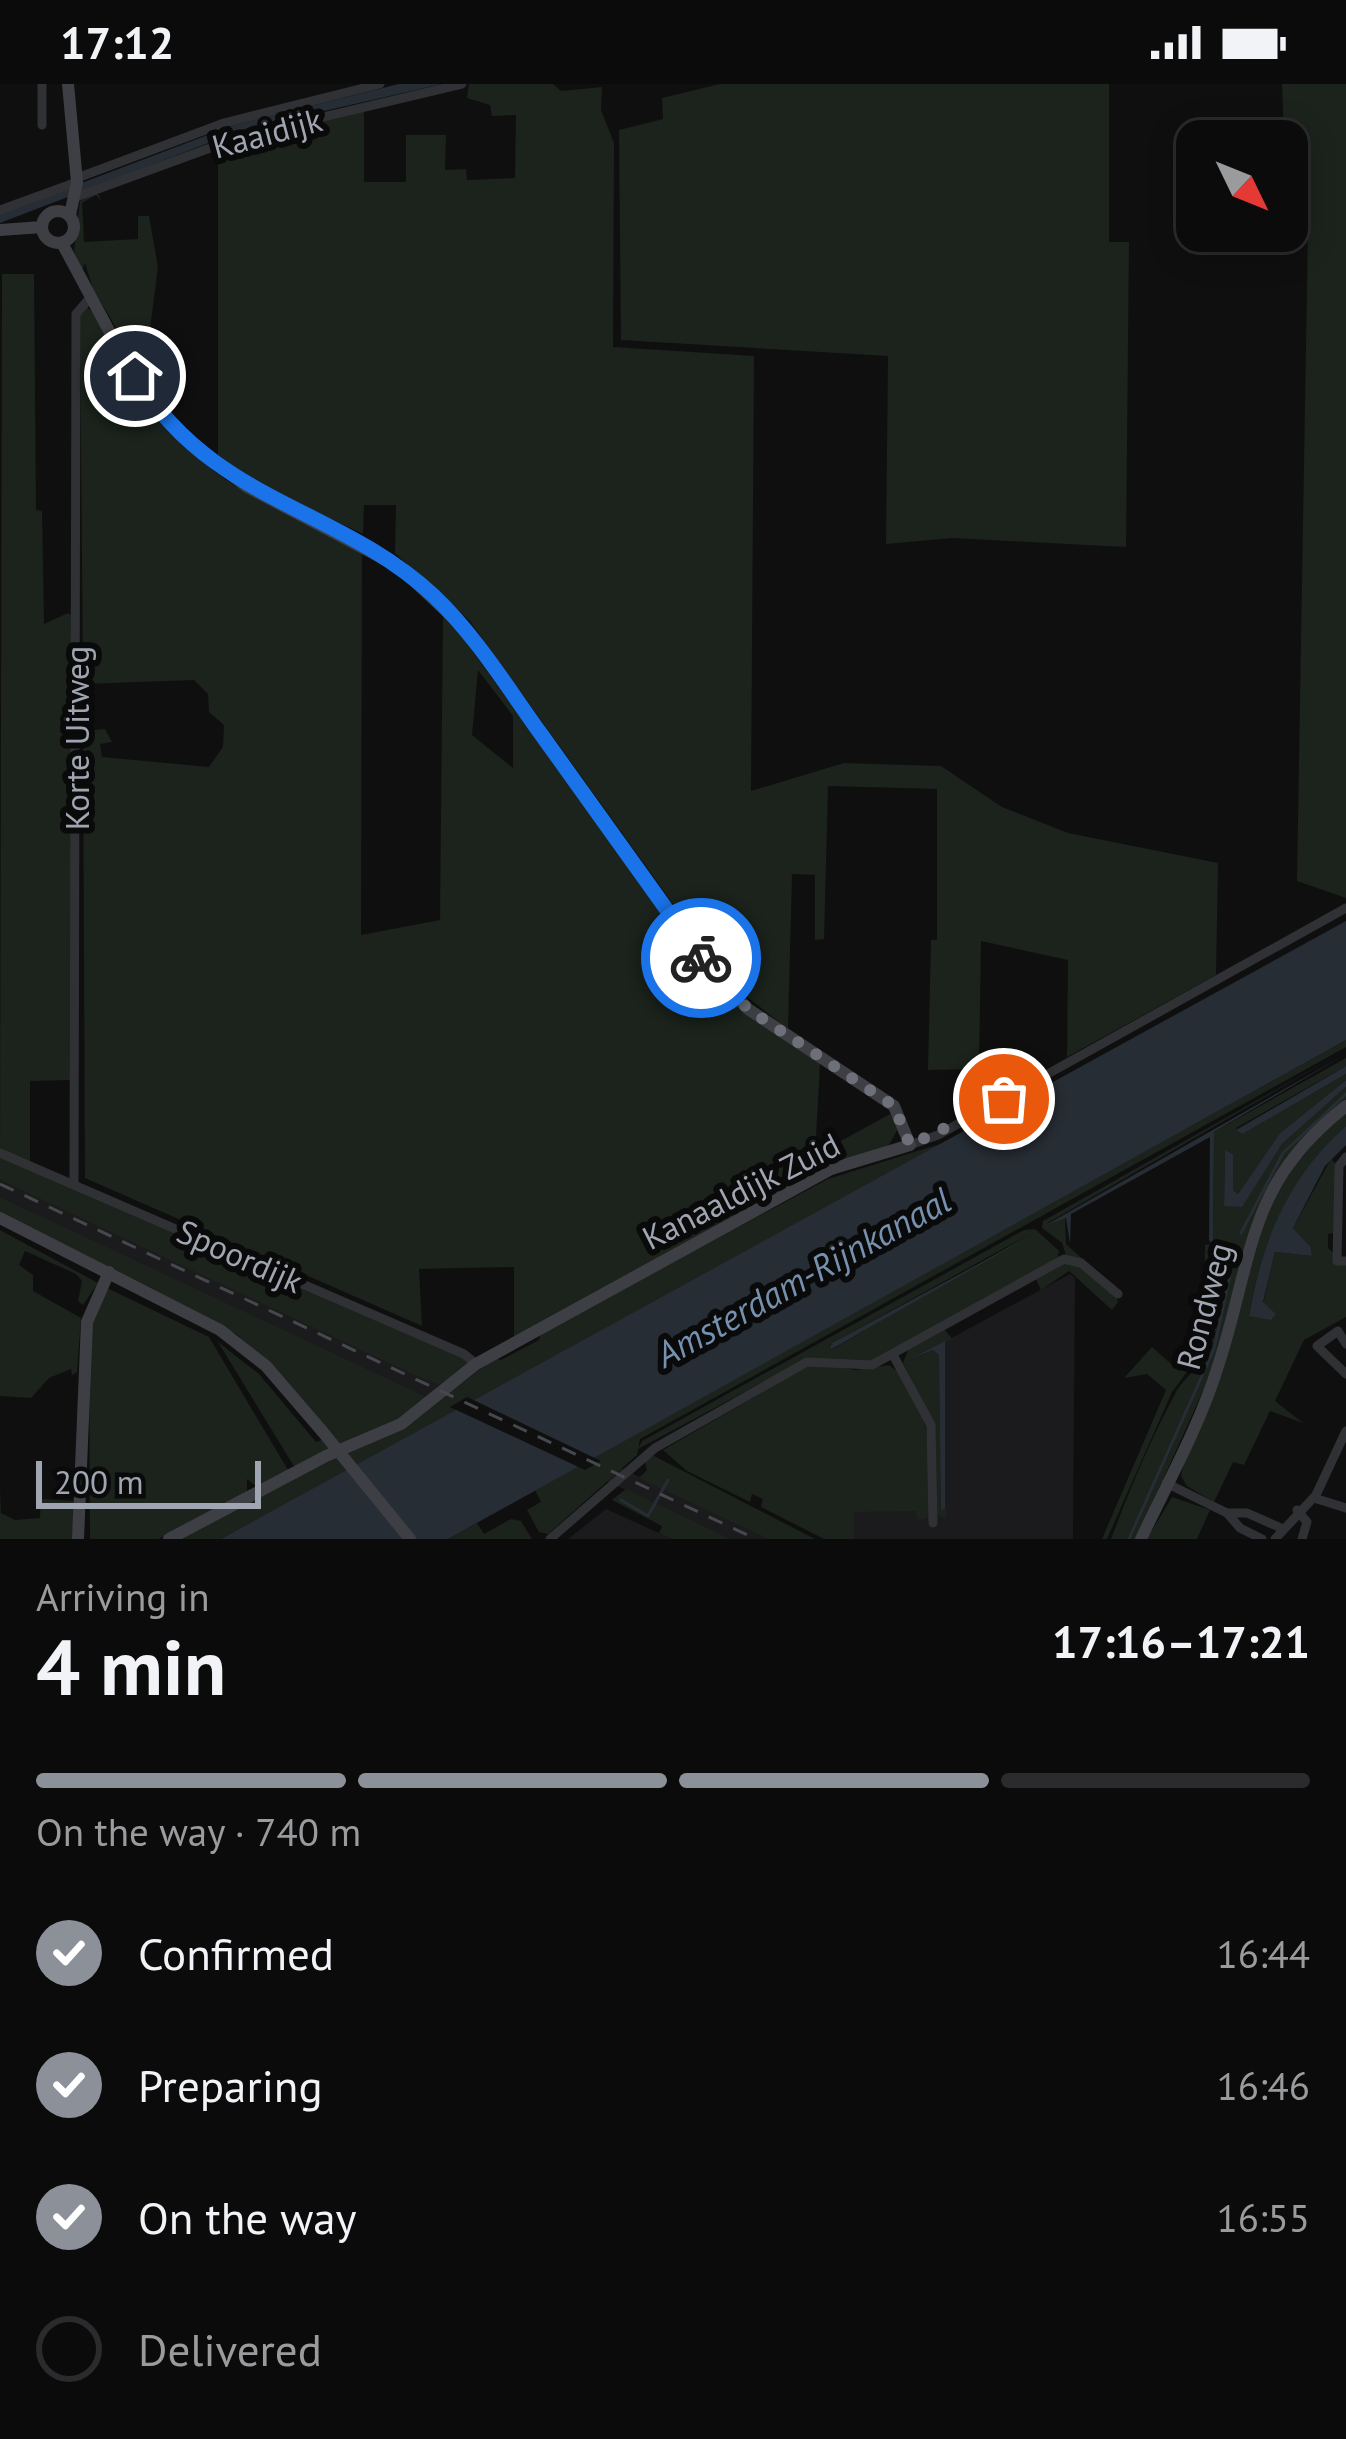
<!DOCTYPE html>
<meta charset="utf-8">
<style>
:root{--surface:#0b0b0c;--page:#19191a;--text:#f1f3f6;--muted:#9a9b9d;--line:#2b2b2d;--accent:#8c9099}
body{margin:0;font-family:"PT Sans",sans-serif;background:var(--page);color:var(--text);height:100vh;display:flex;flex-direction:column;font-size:45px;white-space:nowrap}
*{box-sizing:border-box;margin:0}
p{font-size:39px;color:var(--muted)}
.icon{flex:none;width:66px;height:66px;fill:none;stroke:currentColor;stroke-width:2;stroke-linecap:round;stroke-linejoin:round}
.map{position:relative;height:1455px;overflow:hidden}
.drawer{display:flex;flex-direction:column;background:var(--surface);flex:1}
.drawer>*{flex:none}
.needle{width:78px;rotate:133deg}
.tools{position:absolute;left:1176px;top:36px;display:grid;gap:24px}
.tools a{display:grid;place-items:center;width:132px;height:132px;border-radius:24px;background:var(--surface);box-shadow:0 6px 30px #0003,0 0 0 3px var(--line);font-size:60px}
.scale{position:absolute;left:36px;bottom:30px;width:225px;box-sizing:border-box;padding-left:12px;border:6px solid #a0a5b2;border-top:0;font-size:33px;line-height:42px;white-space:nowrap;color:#a0a5b2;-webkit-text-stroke:9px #0a0a0b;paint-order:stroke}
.pin{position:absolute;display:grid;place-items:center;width:102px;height:102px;color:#fff;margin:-51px;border:6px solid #fff;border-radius:50%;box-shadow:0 3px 12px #0007}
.courier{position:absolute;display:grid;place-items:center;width:120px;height:120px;margin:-60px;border:9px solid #1a73e8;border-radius:50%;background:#fff;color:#222;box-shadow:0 3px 15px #0007}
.headline em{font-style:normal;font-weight:800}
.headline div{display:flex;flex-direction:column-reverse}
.headline{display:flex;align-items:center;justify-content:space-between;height:204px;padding:0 36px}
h1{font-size:78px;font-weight:800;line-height:90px}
.bar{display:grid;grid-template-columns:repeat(4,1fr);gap:18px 12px;align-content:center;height:144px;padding:0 36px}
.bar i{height:15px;border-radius:9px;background:var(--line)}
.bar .current{background:var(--accent)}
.bar p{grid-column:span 4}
ol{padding:0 36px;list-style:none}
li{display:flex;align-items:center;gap:36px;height:132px}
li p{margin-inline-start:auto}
li .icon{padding:12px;border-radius:50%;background:var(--accent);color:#fff;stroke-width:4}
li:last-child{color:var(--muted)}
li i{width:66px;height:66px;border:6px solid var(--line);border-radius:50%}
.status{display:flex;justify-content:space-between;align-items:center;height:84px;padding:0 60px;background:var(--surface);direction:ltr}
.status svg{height:33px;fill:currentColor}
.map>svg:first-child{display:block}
</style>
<div class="status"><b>17:12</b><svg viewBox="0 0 49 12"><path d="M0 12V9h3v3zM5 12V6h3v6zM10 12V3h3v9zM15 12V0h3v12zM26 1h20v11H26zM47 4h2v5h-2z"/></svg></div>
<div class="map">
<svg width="1346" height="1455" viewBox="0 0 1346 1455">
<rect width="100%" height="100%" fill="#0f0f10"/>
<path fill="#1b1b1d" d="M0,1096L657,1401L768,1455H731L103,1162L0,1113Z
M1070,1190L1075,1194L1073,1455H846L847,1419L913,1340L944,1258Z
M606,1425L672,1455H568Z"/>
<path fill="#1b231c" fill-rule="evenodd" d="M469,0H553L561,7L602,3L601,26L614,59L613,263L754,272L751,707L844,679L941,682L1002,723L1068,749L1218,779L1216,891L1067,973L1068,876L981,857L979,985L928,986L931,856H937V705L828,702L824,855L815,856V791L792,790L788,945L742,909L709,870L469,536L395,469L396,421H364L363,450L264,403L218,373V64L364,27V98H406V51H446L445,86L466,85L467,96L515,94L516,31L492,32L490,21L467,14Z
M720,0H1109V158H1129L1126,463L952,454L886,460L888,272L621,256L619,46L663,35L662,14Z
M1282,0H1346V814L1297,797L1308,142L1287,140Z
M96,109L99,111L101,117L96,111L82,119L84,158L138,155V132H149L158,183L147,268L140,271L138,281L93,205L85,179L81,189L74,167L80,117Z
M2,190H34L36,426L42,427L44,540L68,529L74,533L72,996L30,997V1080L0,1068Z
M85,222C115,240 155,324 181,356C226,409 300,435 362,464L361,851L440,836L443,527L698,875L820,979L815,1071L892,1029L899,1043L889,1061L514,1256V1183L419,1185L422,1242L85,1094L83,647L105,645L112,658L100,660L102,673L209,683L223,663L224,641L209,628L208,610L194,596L83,600L80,230ZM478,586L513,632V684L472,651Z
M1346,956V963L640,1355L637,1371L548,1450L539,1448L527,1426L541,1418L535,1406Z
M1346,966L1046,1140L1065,1133L1066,1160L1112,1202L1081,1175L1066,1171L1062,1159L1042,1144L1043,1137Z
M1346,974V982L1236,1044L1243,1050L1346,990V996L1280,1049L1238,1110L1233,1106V1070L1225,1067L1224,1121L1241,1123L1282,1060L1346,1003V1020L1259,1126L1208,1296L1136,1455H1111C1130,1405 1151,1354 1176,1308C1185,1293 1198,1287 1201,1269L1172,1308L1107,1455H1102L1166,1306L1147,1290L1124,1294L1152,1263L1179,1287L1187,1279L1183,1275L1204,1248L1205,1161L1211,1160L1219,1173L1213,1240L1223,1171L1213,1156L1214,1048Z
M1346,1027V1042C1290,1096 1262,1154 1249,1231L1263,1220L1275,1168L1312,1172L1311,1163L1293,1144L1331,1075L1336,1080L1335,1149L1328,1150V1164L1346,1180V1233L1304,1256L1275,1317L1303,1339L1270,1327L1244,1381L1233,1378L1214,1418L1187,1402L1181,1392C1189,1353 1214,1318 1225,1279C1254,1171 1256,1107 1346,1027Z
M943,1059L221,1455H179L261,1409L414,1337L494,1274L501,1276L539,1256L541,1249L828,1095Z
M0,1073L465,1273L469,1281L441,1301L421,1294L0,1096Z
M0,1113L429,1314L396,1337L295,1384L218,1258L259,1290L316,1358L331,1353L269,1279L236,1250L0,1130Z
M1035,1145L1059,1167L1057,1176L868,1279L808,1274L638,1365L642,1357L1024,1146ZM1030,1150L833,1265L830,1261L832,1259Z
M0,1146L98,1199L83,1221L78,1217L82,1197L76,1190L25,1167L19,1181L33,1191V1207L81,1234L77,1288L72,1291L71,1285L49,1294L31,1314L0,1312Z
M1065,1179L1078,1180L1116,1211L1118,1218L1112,1226L1069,1187L1041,1206L1036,1195Z
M107,1204L209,1253L288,1386L257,1403L247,1395V1408L159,1455H90L89,1248Z
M945,1246L952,1255L907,1278L933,1266L939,1271L941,1425H946V1435L937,1430L934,1339L903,1279L908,1266Z
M823,1279L855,1286L889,1281C935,1312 928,1381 929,1429L925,1435H917L916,1427L854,1428V1455H824L761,1423L763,1415L752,1410L750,1418L687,1387L663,1366L810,1281Z
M654,1372L815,1455H768L639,1394L647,1386L644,1374Z
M0,1405L1,1429L15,1436L40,1434L41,1415L73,1417V1455H0Z
M626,1405L731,1455H672L659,1449L662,1442L612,1416Z
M1172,1413L1210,1426L1197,1455H1147Z
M511,1435L521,1437L532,1455H448L477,1439L484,1450Z"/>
<path fill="#262d34" d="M399,0H442L245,45L0,139V130L234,41Z
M1346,837V956L448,1455H221Z
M1346,970L1214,1048L1213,1155L1223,1171L1212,1241L1219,1173L1209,1156L1210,1053L1071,1130L1070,1160L1066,1134L1046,1141Z
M1346,982V990L1243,1050L1236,1046Z
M1346,996V1003L1282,1060L1242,1123L1224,1122L1225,1066L1233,1070V1106L1238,1110L1280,1049Z
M1346,1042V1061L1325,1082L1293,1144L1311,1163L1312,1172L1275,1168L1263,1218L1276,1230L1271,1236L1249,1232C1262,1156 1288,1094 1346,1042Z
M1032,1151L832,1265L830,1263L832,1259Z
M945,1257V1425L941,1426L939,1271L933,1266L907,1277Z"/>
<path fill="#0f0f10" d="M467,1313L601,1377L585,1386L450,1323Z"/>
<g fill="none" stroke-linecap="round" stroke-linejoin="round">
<path stroke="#262d34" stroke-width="3" d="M1241,1149L1283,1069L1346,1010
M621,1416L648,1432L668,1396
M1129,1455L1214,1265L1236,1163"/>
<path stroke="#303135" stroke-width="9" d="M42,41V0
M77,94L224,39L380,0
M76,113L243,52L462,0
M0,126L77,98
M910,1061L938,1051L1346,824
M0,1069L464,1270L476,1280
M1346,1073L1339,1082L1337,1177H1346
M74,1100L76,230L89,215
M1346,1260L1338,1247L1317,1262L1346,1290
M893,1271L931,1341L933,1439
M1166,1399L1227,1429L1240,1444L1262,1455
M1314,1414L1346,1424
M1297,1426L1307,1438L1302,1455
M1227,1429H1247L1281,1444
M550,1455L655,1364L807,1278L872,1281L1064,1175L1081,1179L1118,1210
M1275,1455L1316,1411L1346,1347"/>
<path stroke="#3e3f45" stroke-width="12" d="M68,0L77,98L70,131
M42 143a16 16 0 1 1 32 0a16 16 0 1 1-32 0Z
M0,146L42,143
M62,159L130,286L180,351L247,403L399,483L466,546L706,881L748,925L894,1022L910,1061L831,1085L476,1280L401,1340L326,1372L169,1455
M0,1134L220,1246L266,1282L322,1347
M78,1455L87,1238L109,1188
M1141,1455C1168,1398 1201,1339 1219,1279C1254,1170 1247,1099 1346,1022"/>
<path stroke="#47484e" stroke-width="3" stroke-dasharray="15 12" stroke-linecap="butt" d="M0,1100L756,1455"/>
<path stroke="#3e3f45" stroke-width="12" d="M322,1347L410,1455"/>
</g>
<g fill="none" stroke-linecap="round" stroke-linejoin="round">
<path stroke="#6d7079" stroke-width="12" stroke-dasharray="0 21.6" d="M701,874L748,925L894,1022L910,1061L1004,1015"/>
<path stroke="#1a73e8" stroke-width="15" d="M135,292C214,420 336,421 434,512C476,552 507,603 541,650C594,724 648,799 701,874"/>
</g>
<g text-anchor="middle" stroke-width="12" stroke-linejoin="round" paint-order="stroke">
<g font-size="33" fill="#a0a5b2" stroke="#0a0a0b">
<text transform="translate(267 49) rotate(-15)" y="12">Kaaidijk</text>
<text transform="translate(77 654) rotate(-90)" y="12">Korte Uitweg</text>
<text transform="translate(741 1107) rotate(-27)" y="12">Kanaaldijk Zuid</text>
<text transform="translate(240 1172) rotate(24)" y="12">Spoordijk</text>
<text transform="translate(1204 1222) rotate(-75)" y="12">Rondweg</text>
</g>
<g font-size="36" font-style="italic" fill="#7591ae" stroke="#0a0a0b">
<text transform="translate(803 1193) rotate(-29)" y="13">Amsterdam-Rijnkanaal</text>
</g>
</g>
</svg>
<div class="tools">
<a><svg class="needle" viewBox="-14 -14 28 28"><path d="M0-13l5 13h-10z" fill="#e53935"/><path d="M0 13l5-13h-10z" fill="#9a9b9d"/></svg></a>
</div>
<div class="scale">200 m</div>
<div class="pin" style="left:1004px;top:1015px;background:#ea580c"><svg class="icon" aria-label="bag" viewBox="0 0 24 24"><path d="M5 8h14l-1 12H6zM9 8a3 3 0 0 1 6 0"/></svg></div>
<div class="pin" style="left:135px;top:292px;background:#1f2937"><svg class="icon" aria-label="home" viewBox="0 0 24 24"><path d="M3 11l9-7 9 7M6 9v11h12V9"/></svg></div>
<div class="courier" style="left:701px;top:874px"><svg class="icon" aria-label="bike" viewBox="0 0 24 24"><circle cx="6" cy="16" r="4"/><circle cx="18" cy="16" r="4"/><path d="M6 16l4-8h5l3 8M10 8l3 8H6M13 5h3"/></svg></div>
</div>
<section class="drawer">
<div class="headline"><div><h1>4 min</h1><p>Arriving in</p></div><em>17:16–17:21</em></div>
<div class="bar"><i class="current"></i><i class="current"></i><i class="current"></i><i></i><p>On the way · 740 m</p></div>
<ol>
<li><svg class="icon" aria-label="check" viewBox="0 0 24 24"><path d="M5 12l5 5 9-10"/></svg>Confirmed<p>16:44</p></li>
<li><svg class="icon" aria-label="check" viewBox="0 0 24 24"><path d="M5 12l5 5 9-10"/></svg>Preparing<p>16:46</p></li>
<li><svg class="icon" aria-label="check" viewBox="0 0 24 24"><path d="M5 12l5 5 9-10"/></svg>On the way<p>16:55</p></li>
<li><i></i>Delivered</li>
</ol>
</section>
